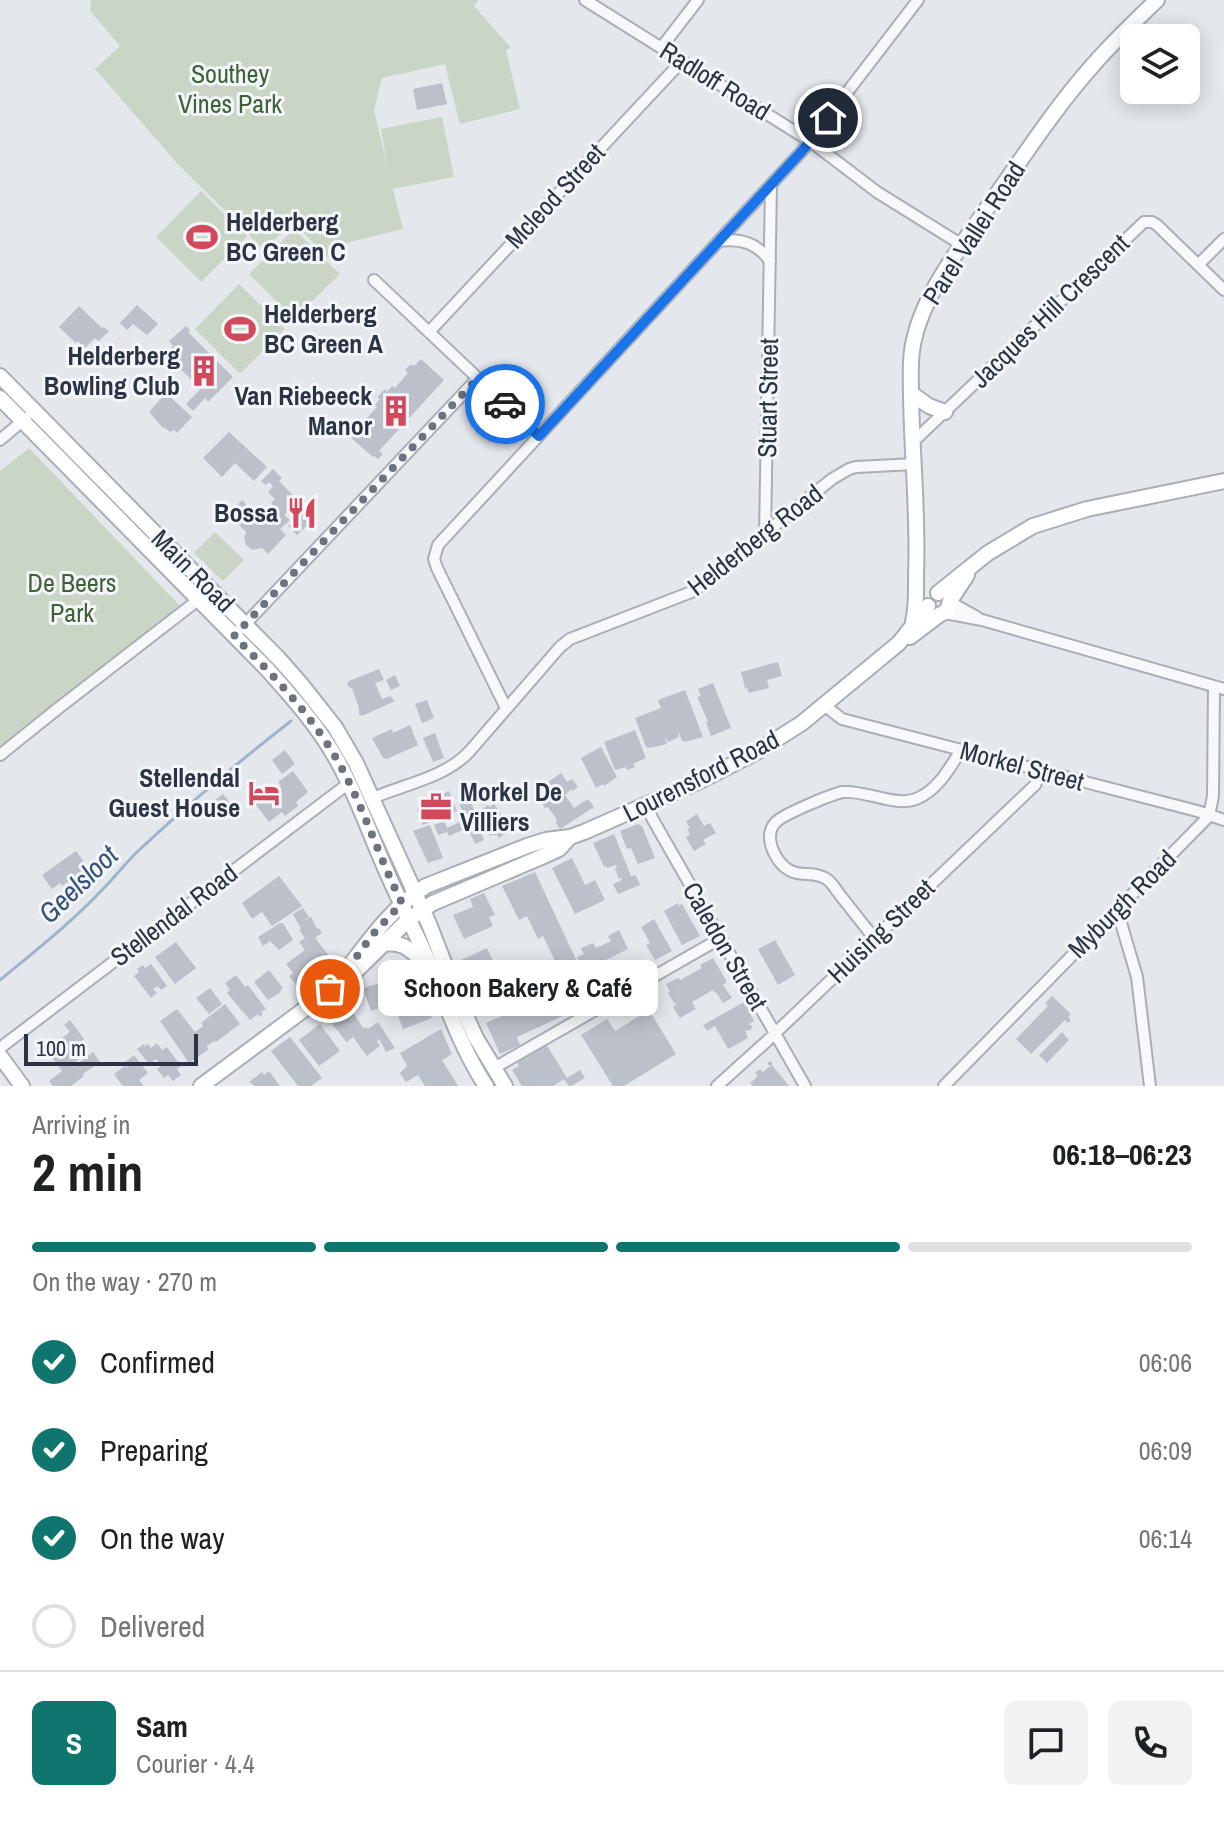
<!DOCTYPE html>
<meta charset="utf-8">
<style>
:root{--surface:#fff;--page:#f2f2f2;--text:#202124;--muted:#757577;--line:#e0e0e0;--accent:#0f766e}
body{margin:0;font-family:"Archivo Narrow",sans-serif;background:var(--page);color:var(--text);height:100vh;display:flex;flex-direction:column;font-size:30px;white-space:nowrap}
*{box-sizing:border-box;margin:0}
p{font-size:26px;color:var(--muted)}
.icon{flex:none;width:44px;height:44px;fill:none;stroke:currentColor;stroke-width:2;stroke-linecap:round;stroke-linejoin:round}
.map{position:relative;height:1086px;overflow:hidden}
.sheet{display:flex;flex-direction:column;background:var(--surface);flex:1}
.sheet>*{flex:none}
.buttons{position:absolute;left:1120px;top:24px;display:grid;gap:16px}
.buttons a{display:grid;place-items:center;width:80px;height:80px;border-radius:12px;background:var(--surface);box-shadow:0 4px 20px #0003;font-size:40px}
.scale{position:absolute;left:24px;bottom:20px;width:174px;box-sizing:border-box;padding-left:8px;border:4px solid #2b3445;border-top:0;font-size:22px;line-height:28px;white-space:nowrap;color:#2b3445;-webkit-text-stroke:6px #f4f6f9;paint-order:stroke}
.pin{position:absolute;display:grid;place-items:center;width:68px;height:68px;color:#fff;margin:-34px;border:4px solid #fff;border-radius:50%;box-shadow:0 2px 8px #0007}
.courier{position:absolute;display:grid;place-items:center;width:80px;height:80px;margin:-40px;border:6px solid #1a73e8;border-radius:50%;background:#fff;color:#222;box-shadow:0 2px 10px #0007}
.bubble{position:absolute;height:56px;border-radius:12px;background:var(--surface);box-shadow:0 4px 20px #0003;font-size:26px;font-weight:800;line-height:56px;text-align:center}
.headline em{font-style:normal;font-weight:800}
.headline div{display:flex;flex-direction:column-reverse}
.headline{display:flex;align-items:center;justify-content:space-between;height:136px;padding:0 32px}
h1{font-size:52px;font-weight:800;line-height:60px}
.bar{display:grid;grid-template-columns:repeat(4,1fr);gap:12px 8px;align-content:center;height:96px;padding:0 32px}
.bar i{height:10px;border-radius:6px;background:var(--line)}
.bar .active{background:var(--accent)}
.bar p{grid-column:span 4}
.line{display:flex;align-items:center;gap:20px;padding:0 32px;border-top:2px solid var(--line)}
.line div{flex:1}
.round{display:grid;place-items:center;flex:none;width:84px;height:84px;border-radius:12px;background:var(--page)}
ol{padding:0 32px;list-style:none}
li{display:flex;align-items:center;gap:24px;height:88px}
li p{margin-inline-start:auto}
li .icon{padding:8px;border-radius:50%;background:var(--accent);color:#fff;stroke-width:4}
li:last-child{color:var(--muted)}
li i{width:44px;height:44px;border:4px solid var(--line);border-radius:50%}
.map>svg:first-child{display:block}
</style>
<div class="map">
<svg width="1224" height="1086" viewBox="0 0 1224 1086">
<rect width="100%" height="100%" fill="#e4e7ec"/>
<path fill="#c9d6c5" d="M91,0H478L474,6L511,48L506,50L520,109L460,124L445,64L382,78L374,110L388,169L381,129L442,117L454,177L393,189L403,229L342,244L328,258L293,222L264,250L176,162L95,69L120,46L90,11Z
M201,191L247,236L201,282L156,237Z
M294,229L340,274L294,319L249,274Z
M239,284L285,329L240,374L195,329Z
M29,448L180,606L0,751V471Z
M215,532L244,560L223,581L194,553Z"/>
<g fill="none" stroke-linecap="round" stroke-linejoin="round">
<path stroke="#9fb4cc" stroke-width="3" d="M0,980C35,951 71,923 102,890C114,878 124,865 136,853C185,807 237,763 291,721"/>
</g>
<path fill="#bbc0ca" d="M442,83L447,104L417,110L413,89Z
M137,305L158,324L147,335L133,324L127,330L120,323Z
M79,306L102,328L104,327L109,331L99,341L95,338L85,348L78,341L76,343L59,327Z
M186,326L190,330L188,332L233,377L208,402L205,398L193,411L186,404L208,381L206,380L199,387L165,354L173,346L169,341Z
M421,359L444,380L379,451L383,454L378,459L374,456L373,457L349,436L357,428L352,424L358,417L363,421L370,415L377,407L375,405L380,399L377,397L385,389L387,392L392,386L395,388L408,373L405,370L411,364L414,366Z
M166,393L192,417L177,433L174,430L170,432L164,427L163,428L150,413V411Z
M229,432L267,467L254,481L235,463L222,477L203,458Z
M273,469L282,478L279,481L315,518L297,535L288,526L298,517L290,509L284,515L290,520L280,529L286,535L268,554L262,548L252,550L246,545L244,538L246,532L238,524L243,518L234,509L242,500L258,516L267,508L274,516L278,511L271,503L275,499L268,492L273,486L269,482L266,485L261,481Z
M778,662L782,676L767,680L769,688L749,693L747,688H745L741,672Z
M379,669L384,680L375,683L382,699L390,696L395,701L362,716L359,714V708L352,688L349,687L347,684L349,681Z
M395,675L400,686L391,690L386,680Z
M713,683L731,728L711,736L706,722L708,721L697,697L701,696L698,689Z
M685,690L703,737L685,742L682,741L679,733H678L679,737L668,742L666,738H665L667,744L649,748L646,747L635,718L661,708L658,700Z
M427,700L434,718L422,723L415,704Z
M410,725L418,745L387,759L383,758L372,738L392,729L393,733Z
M635,730L646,758L633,764L635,767L627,770L626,767L615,770L604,742Z
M435,733L444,758L433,762L423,738Z
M601,747L617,777L604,786L603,784L596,788L581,758Z
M285,750L295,764L282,774L272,760Z
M293,771L308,792L296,802L298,806L285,816L282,812L269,822L253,801L267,790L270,794L281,785L278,782Z
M561,773L567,782L572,779L578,787L572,791L571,789L565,795L574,808L588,799L594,807L560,829L556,823L557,820L548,807L545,808L541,802L543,799L538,789Z
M449,791L457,811L423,825L417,809L426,805L423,798L437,792L439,796Z
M223,794L231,804L217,816L209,805Z
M469,798L476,814L474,815L484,840L475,844L469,831L464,829L449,836L447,832L438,835L434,825L444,821L447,828L466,819L459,803Z
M494,804L509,826L507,828L509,831L499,838L497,835L495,836L493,834L490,836L483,826L486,824L479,814L482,812L480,811L488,805L490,807Z
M697,814L704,826L710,823L716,833L703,840L706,844L694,851L686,837L690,834L687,829L690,828L686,821Z
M638,824L642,826L655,858L638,864L631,848L627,849L620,831Z
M430,825L443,858L428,863L413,831Z
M614,834L631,876L636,875L640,885L618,894L613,884L622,880L621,878L619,879L615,869L617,868L616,865L607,868L606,865L604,867L593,843Z
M76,851L88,867L62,886L60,883L52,889L42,875Z
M572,858L585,885L595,880L605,900L575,914L552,868Z
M535,872L580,968L562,976L543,936L538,939L527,916L519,920L502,886Z
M279,876L302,906L272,926L262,912L252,919L242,903Z
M484,893L495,915L489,917L493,926L464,939L453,915L473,907L470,899Z
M678,903L679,906L682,904L700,936L682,945L664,911Z
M303,908L309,917L302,921L311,917L317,929L319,928L322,933L315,938L333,961L298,987L289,976L293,973L286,964L305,950L299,942L305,938L299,930L301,929L293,914Z
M654,919L672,951L655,960L646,945L650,943L641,927Z
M280,923H283L293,940L279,950L270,941L263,946L258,937Z
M619,930L628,949L583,971L577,957L584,954L581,948L593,943L596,948L611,941L608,936Z
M775,940L795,975L778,985L758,949Z
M176,942L196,968L175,984L155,957Z
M487,948L510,997L483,1010L466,973L463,974L459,961Z
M713,958L727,982L723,985L732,998L723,1003L716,992L715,993L713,990L692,1002L696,1009L680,1018L673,1007L677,1004L674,1003L668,993L670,992L666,984L678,978L680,980L702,968L700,965Z
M151,964L167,986L161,990L158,986L153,989L157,993L151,998L134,976L139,972L137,969L143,965L145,968Z
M269,970L283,988L280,991L281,992L268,1000L254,982Z
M413,970L421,993L371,1011L363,988L404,976V973Z
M236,975L245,987L248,985L266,1009L261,1012L263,1014L259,1017L258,1014L250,1020L227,993L230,990L225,983Z
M553,987L565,1015L517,1037L520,1045L500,1054L486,1023L506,1014L504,1009Z
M210,988L222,1004L209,1014L196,998Z
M422,995L432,1018L403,1029L398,1015L395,1016L392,1005Z
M1052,996L1071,1014L1068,1017L1071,1020L1068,1023L1065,1020L1031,1054L1016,1039L1048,1006L1045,1003Z
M744,1002L754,1021L748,1025H752L751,1030L745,1031L748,1038L728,1049L715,1026L707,1031L703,1025Z
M346,1003L364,1029L366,1027L368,1029L378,1022L395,1048L386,1052L379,1039L377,1041L380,1046L367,1056L353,1037L347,1042L344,1039L327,1017Z
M225,1004L240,1024L216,1042L214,1041L207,1046L208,1050L189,1063L160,1021L177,1009L195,1032L203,1026L201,1023Z
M649,1010L676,1054L624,1086H613L581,1035L607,1019L615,1031Z
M70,1020L84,1039L72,1048L80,1058L72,1065L73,1067L93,1052L100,1062L83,1074L84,1076L71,1086H53L49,1081L62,1071L49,1053L50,1047L70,1032L64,1025Z
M320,1024L340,1051L319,1066L299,1040Z
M441,1029L452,1054L442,1060L458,1086H425L418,1075L406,1082L400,1073L407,1066L400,1053Z
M1062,1032L1069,1040L1047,1063L1039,1055Z
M290,1037L322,1078L311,1086H298L271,1051Z
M157,1043L162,1050L167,1047L181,1066L177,1069L181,1075L173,1081L168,1075L164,1078L157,1069L161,1066L156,1059L149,1064L137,1049L144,1044L145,1046L148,1044L151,1048Z
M546,1044L567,1078L580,1070L585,1078L571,1086H569L564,1079L553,1086H522L512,1070L519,1066L517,1062Z
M134,1055L148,1073L139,1080L144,1086H123L114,1074L126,1065L127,1068L129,1066L125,1062Z
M768,1062H772V1065L789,1086H753L750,1083L758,1076L755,1073L760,1069L763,1072L771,1065H768Z
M269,1071L280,1086H255L249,1082L262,1072L264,1075Z"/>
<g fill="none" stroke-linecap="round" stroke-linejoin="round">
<defs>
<path id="street" d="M585,0L810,141L877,192L962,245
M661,48L698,0
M719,241C741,238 757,243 770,261
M1199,264L1224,239
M374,280L539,436
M429,332L682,61
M0,440L26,418
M914,441L1144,222H1152L1157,225L1224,290
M765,535L771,185
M950,602L977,617
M945,613L982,620L1224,689
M234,636L478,378
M824,705L842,719L1197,811L1224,820
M506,708L437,568L434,559L438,545L802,151L918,0
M0,755L56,710L198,600
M373,798C405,784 444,778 469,752L560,647L570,639L694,591L832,479L849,469L856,467L915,464
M647,805L652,818L805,1086
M1112,914L1121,923L1137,977L1150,1086
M874,938C862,923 851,909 840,895C836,890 832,883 828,880C812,868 795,882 779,861C771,850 765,833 776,822C784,814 832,794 843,792C866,790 895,807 916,799C937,791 950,768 961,750
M0,1048L349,783
M494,1068L721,938
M717,1086L767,1041L1035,785L1041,771
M944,1086L1209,816L1213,796L1214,686"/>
<path id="secondary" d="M0,376L279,659L301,684L335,727L356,763L429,924L459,1001L476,1038L505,1086
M912,394L929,406L945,412
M0,398L267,669C293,698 318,726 337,760C358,797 371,838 389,877C402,907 417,935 430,965C447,1006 461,1048 486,1086
M938,593L988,553L1033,526L1087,509L1224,481
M913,622C917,606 916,590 916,574C919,503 909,432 911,362C913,307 956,254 985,211C1020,162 1053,110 1093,65C1113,42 1135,21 1157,0
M910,637L939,615L947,611L950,601L967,575
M383,944C404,941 410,950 425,963
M334,986C363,950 386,911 426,886L527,846L546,840L570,837L584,832L700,781L755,753L802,723L899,643L928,606
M0,1056L22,1086
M201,1086L356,971L409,919L433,903L546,855L559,849L570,837"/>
</defs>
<use href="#street" stroke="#a9aeb7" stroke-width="14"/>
<use href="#secondary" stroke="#a9aeb7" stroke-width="18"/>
<use href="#street" stroke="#f7f8fa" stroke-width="10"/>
<use href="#secondary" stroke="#fff" stroke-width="14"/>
</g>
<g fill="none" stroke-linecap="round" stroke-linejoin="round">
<path stroke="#6c737f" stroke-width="8" stroke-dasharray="0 14.4" d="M330,989L344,974L373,934L402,903C378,856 363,804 336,758C309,712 272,674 234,636L478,378L505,404"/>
<path stroke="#1a73e8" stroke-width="10" d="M505,404L539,436L802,151L828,118"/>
</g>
<defs>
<symbol id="stadium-bare" viewBox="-9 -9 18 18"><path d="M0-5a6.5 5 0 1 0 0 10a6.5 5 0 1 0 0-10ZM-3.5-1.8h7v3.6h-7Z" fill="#d1495b" stroke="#f4f6f9" stroke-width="2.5" paint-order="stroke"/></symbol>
<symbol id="building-bare" viewBox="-9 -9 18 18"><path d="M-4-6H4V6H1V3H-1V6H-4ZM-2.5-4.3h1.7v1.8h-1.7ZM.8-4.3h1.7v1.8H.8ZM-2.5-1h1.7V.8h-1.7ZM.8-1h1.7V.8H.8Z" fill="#d1495b" stroke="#f4f6f9" stroke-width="2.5" paint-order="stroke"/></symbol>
<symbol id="restaurant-bare" viewBox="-9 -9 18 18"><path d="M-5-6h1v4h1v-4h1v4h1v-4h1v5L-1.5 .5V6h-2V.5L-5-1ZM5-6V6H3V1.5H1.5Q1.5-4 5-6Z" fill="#d1495b" stroke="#f4f6f9" stroke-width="2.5" paint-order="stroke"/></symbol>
<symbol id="hotel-bare" viewBox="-9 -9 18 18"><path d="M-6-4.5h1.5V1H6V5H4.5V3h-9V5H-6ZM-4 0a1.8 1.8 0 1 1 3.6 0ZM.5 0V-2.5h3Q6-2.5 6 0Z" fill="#d1495b" stroke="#f4f6f9" stroke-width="2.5" paint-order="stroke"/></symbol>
<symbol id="office-bare" viewBox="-9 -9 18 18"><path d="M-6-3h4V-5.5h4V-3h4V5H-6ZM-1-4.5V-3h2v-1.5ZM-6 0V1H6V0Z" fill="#d1495b" stroke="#f4f6f9" stroke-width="2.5" paint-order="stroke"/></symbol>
</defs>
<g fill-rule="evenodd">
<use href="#stadium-bare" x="180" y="215" width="44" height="44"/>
<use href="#stadium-bare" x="218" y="307" width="44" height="44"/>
<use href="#building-bare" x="182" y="349" width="44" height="44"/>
<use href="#building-bare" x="374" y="389" width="44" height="44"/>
<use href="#restaurant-bare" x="280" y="491" width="44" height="44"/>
<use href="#hotel-bare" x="242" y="771" width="44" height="44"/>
<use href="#office-bare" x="414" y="785" width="44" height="44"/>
</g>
<g text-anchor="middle" stroke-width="6" stroke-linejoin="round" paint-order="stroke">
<g font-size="26" fill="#3f6138" stroke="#f4f6f9">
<text x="230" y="83">Southey<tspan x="230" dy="30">Vines Park</tspan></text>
<text x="72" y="592">De Beers<tspan x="72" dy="30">Park</tspan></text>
</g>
<g font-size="26" fill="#2b3445" stroke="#f4f6f9">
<text transform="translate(715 81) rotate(32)" y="9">Radloff Road</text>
<text transform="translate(555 196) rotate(-47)" y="9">Mcleod Street</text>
<text transform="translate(974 233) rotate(-57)" y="9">Parel Vallei Road</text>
<text transform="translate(1050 311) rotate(-44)" y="9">Jacques Hill Crescent</text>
<text transform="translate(768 398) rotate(-89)" y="9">Stuart Street</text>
<text transform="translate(755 540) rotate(-38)" y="9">Helderberg Road</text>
<text transform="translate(193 571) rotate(45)" y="9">Main Road</text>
<text transform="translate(1022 766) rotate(15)" y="9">Morkel Street</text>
<text transform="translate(701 776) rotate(-27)" y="9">Lourensford Road</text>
<text transform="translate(1122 904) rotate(-45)" y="9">Myburgh Road</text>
<text transform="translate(174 915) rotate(-37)" y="9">Stellendal Road</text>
<text transform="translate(881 931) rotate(-44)" y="9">Huising Street</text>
<text transform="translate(725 946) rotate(60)" y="9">Caledon Street</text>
</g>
<g font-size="26" font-weight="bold" fill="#2b3445" stroke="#f4f6f9" text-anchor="end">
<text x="226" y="231" text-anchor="start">Helderberg<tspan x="226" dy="30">BC Green C</tspan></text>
<text x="264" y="323" text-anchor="start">Helderberg<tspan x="264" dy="30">BC Green A</tspan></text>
<text x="180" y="365">Helderberg<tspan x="180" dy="30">Bowling Club</tspan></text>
<text x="372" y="405">Van Riebeeck<tspan x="372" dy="30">Manor</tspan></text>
<text x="278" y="522">Bossa</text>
<text x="240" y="787">Stellendal<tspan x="240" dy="30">Guest House</tspan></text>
<text x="460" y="801" text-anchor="start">Morkel De<tspan x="460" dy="30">Villiers</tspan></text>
</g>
<g font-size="28" font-style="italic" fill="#34527a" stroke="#f4f6f9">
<text transform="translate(78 884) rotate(-44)" y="10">Geelsloot</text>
</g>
</g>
</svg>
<div class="buttons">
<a><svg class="icon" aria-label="layers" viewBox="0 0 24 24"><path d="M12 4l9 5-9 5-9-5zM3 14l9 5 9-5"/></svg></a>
</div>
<div class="scale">100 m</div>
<div class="pin" style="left:330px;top:989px;background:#ea580c"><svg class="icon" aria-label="bag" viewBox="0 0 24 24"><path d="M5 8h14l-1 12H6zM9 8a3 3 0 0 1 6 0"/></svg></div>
<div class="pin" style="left:828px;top:118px;background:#1f2937"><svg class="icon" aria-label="home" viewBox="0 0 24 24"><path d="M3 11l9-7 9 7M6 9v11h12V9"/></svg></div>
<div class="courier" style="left:505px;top:404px"><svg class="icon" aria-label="car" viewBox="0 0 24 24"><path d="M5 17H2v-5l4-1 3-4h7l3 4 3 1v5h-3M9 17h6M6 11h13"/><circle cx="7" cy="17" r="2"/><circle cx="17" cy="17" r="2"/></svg></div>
<div class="bubble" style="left:378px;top:960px;width:280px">Schoon Bakery &amp; Café</div>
</div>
<section class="sheet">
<div class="headline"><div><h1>2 min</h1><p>Arriving in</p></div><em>06:18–06:23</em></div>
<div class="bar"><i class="active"></i><i class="active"></i><i class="active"></i><i></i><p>On the way · 270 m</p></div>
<ol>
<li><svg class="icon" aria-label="check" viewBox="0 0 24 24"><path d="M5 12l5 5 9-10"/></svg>Confirmed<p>06:06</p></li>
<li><svg class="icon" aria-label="check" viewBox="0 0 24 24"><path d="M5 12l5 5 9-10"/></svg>Preparing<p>06:09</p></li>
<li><svg class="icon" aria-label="check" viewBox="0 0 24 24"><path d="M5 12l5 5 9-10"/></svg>On the way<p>06:14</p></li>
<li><i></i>Delivered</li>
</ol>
<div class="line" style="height:144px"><b class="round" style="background:var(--accent);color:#fff">S</b><div><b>Sam</b><p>Courier · 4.4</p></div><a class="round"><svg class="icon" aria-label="chat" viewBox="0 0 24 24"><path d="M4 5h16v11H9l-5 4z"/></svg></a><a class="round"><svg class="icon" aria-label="phone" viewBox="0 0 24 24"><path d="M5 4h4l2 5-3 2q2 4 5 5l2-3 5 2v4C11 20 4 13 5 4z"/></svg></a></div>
</section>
